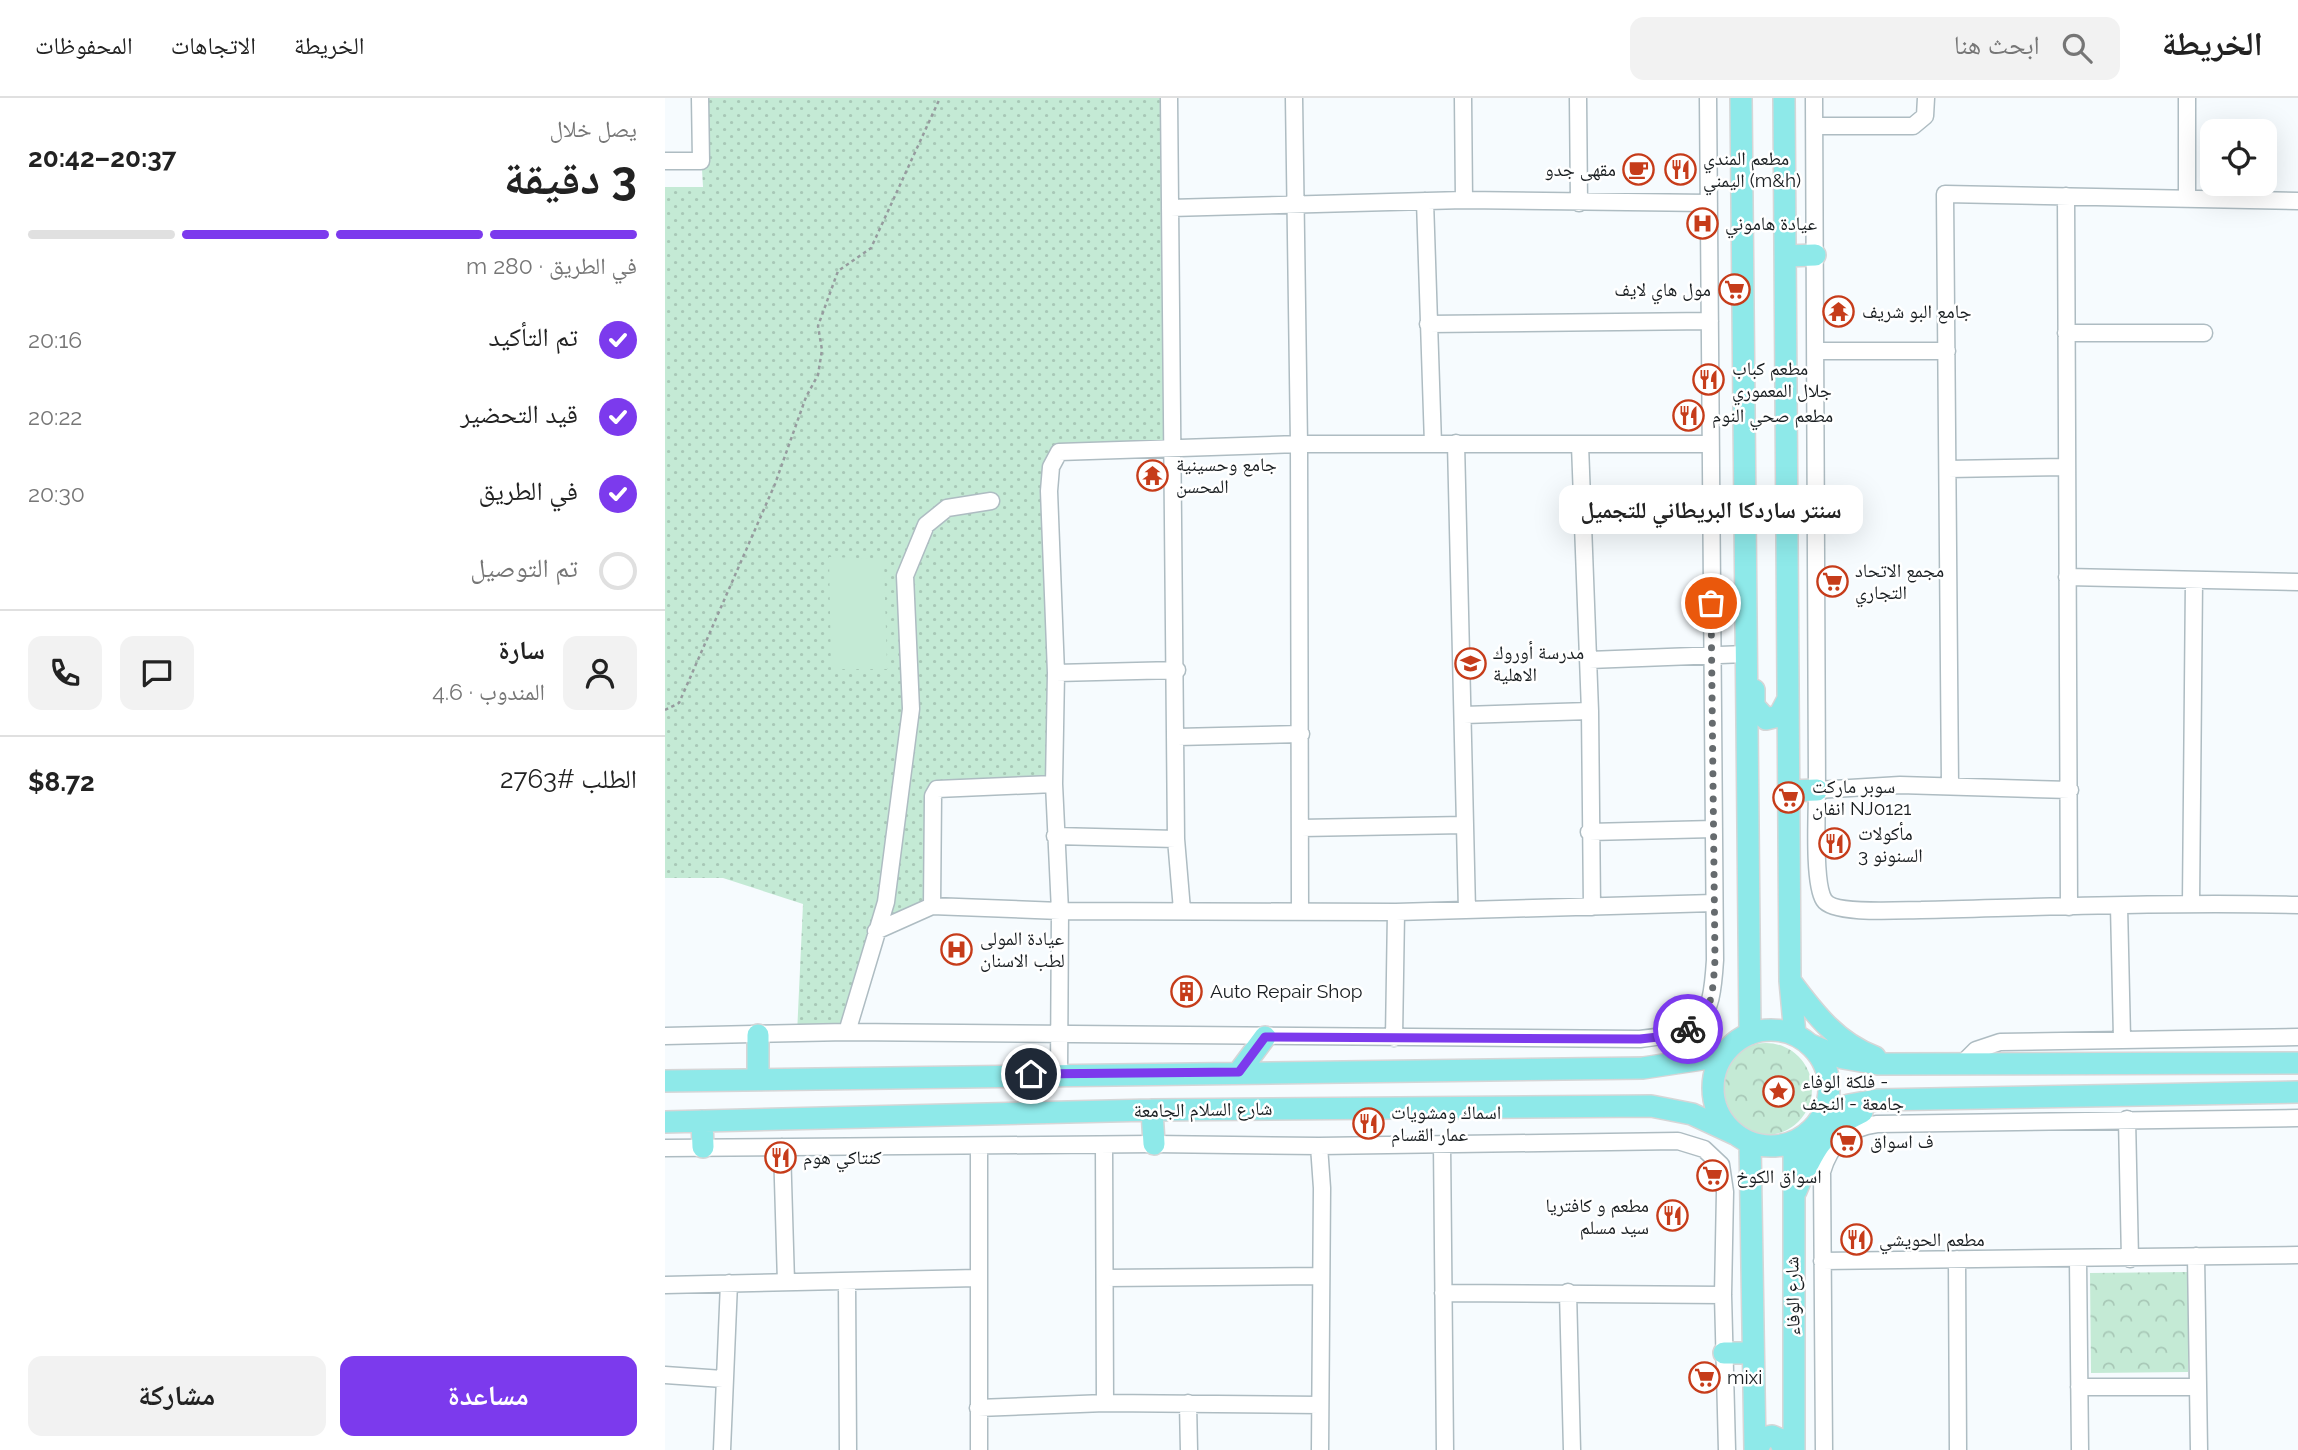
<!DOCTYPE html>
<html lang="ar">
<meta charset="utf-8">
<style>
:root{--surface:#fff;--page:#f2f2f2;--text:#222;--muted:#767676;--line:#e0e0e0;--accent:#7c3aed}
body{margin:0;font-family:Raleway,"Noto Naskh Arabic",sans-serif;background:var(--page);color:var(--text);direction:rtl;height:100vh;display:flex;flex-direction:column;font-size:26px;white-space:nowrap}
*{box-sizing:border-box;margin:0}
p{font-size:23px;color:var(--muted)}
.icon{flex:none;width:38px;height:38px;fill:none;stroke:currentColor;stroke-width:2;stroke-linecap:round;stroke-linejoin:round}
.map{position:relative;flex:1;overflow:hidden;direction:ltr}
.side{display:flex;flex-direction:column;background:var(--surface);width:665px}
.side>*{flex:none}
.controls{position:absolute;left:1535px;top:21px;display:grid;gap:14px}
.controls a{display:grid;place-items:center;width:77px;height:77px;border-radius:14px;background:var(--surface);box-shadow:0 7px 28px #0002;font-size:35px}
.pin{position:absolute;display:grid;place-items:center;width:60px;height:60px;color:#fff;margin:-30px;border:4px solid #fff;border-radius:50%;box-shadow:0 2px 7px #0007}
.courier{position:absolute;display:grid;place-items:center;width:70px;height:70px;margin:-35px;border:5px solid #7c3aed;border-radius:50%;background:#fff;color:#222;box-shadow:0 2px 9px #0007}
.bubble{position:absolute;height:49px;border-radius:14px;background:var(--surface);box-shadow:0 7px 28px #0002;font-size:23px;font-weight:700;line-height:49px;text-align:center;direction:rtl}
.headline em{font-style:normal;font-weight:700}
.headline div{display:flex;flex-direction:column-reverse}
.headline{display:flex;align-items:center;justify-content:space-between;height:119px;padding:0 28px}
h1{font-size:46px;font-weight:700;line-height:52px}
.bar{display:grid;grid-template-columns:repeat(4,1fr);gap:10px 7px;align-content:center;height:84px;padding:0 28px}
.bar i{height:9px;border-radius:5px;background:var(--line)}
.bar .active{background:var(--accent)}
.bar p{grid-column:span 4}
.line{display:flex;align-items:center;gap:18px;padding:0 28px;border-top:2px solid var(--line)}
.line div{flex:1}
.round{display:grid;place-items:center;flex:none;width:74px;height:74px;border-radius:14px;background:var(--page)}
ol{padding:0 28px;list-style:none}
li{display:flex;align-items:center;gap:21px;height:77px}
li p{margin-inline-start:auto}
li .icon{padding:7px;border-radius:50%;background:var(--accent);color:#fff;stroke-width:4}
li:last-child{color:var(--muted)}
li i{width:38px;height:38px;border:4px solid var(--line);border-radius:50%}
.action{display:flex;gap:14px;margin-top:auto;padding:14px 28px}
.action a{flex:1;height:80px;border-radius:14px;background:var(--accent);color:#fff;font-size:28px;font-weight:700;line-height:80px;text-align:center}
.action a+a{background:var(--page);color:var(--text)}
header{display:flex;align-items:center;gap:42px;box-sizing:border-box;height:98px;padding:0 35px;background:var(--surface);border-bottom:2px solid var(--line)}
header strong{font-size:33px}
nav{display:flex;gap:38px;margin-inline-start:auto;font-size:24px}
.search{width:490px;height:63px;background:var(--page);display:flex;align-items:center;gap:18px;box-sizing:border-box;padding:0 24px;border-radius:14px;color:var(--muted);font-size:26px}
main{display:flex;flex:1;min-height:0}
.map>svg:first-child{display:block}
</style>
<header>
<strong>الخريطة</strong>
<div class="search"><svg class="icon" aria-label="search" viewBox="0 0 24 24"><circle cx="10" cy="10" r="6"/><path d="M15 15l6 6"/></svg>ابحث هنا</div>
<nav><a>الخريطة</a><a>الاتجاهات</a><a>المحفوظات</a></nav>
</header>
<main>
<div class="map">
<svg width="1633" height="1352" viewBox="0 0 1633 1352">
<defs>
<pattern id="grass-dots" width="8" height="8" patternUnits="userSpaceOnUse" patternTransform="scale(1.75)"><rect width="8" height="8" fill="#c4ead5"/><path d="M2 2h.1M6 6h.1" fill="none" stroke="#a8c8b7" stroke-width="1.8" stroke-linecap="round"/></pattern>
<pattern id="park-crowns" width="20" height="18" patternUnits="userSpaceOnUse" patternTransform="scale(1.75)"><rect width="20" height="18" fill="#c4ead5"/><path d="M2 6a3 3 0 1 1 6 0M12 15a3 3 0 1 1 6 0" fill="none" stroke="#a8c8b7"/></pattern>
</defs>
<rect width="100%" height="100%" fill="#f6fbfe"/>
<path fill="url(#grass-dots)" d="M33,0H504L507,349L394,354L386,369L389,686L272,691L267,808L211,833L182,934L132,936L138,806L58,780H0V89H38Z"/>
<path fill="url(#park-crowns)" d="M1055 991a46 46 0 1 1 92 0a46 46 0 1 1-92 0Z
M1523,1174V1274L1426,1275L1425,1175Z"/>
<path fill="#c4ead5" d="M164,459L219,461L222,571H166Z"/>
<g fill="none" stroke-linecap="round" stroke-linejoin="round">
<defs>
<path id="minor" d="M504,0L511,741L517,812
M629,0L634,346L635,814
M798,0L799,102
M913,0L914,105
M1149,0L1152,692
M1149,28H1248L1260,18L1261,0
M0,63H36L35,0
M1401,98L1404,809
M1522,99V0
M760,103L768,346
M505,110L799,102L1044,105
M763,226L1045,223
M1401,235H1539
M1150,253H1282
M791,345L802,812
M915,347L925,613L927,809
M1283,371L1401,369
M1402,479L1633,484
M924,562L1081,556
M391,575L512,572
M799,617L925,613
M512,639L636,636
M1285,688L1280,96L1633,103
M1405,692L1235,687L1152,692C1152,715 1148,785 1159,802C1168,817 1238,812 1256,812C1382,809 1507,804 1633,807
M636,730L799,727
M924,734L1049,731
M390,738L511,741
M1526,805L1529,482
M267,808L268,698L272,691L389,686
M1454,808L1457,940
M211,833L267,808L395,813L731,814L1049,805
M182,934L221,804L246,611L240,478L261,427L282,410L326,403
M0,938L182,934L975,941C1038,934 1046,926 1050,862L1043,0
M729,940L731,814
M1296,967L1311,952L1335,944L1633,939
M394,976L395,813L389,686L391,575L384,393L386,369L394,354L634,346H1045
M1462,1021L1465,1161
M777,1046L780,1352
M439,1047L440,1305
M654,1048L657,1090L655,1352
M117,1049L121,1184
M0,1050L489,1046L654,1048L1013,1043L1039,1051L1056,1067L1060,1094L1058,1197L1062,1352
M1531,1158L1534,1352
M1292,1161L1293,1352
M1413,1162L1415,1352
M1157,1163L1633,1157
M440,1180L655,1178
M182,1184L183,1352
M0,1187L312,1180
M903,1194L907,1352
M778,1195L1058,1197
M0,1277L58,1281
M1414,1289H1533
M523,1305L524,1352
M313,1310L440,1305L655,1307
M57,1352L64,1185
M314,1352V1049
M1159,1352L1157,1074C1165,1046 1182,1030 1212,1026L1633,1020"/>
<path id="major" d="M1076,0L1085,936
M1119,0L1125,883L1130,937
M1121,158L1150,157
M1089,592V608L1101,621L1114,618L1123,601
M1123,693L1152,692
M1126,884C1149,915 1172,945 1210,959
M1048 990a58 58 0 1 1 116 0a58 58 0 1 1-116 0Z
M1146,947L1178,960L1213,966L1633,965
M574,974L600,939
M93,982V937
M0,983L978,970L1057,958
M487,1012L489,1046
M1157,1017L1184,1007L1212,1002L1633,994
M37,1023L38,1049
M0,1024L487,1012L986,1008L1027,1016L1070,1036
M1085,1044L1090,1352
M1129,1044V1352
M1131,1093C1147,1054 1157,1032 1197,1014
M1059,1255H1088
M1092,1352L1098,1340L1107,1338L1114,1341L1119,1352"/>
</defs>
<use href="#minor" stroke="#aebcc2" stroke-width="19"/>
<use href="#major" stroke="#d6d6d7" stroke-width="24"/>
<path stroke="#969b9e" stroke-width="2.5" stroke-dasharray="3.5 3.5" stroke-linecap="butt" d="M0,612L14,605L110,386L141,299L153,277L157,252L153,228L173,173L206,150L275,0"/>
<use href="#minor" stroke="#fff" stroke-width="16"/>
<use href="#major" stroke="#8ee9e9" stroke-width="21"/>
</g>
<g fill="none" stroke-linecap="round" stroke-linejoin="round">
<path stroke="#666b6e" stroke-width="7" stroke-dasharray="0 12.6" d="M1023,931C1049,920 1048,886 1050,862L1046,505"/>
<path stroke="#7c3aed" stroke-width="9" d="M366,976L574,974L600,939L975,941L1011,937L1023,931"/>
</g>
<defs>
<symbol id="cafe-ring" viewBox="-11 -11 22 22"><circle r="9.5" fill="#fff" stroke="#c63c1a" stroke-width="1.5"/><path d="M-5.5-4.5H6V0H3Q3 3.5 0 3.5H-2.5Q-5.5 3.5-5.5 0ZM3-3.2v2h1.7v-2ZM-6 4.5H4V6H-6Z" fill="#c63c1a"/></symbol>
<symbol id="restaurant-ring" viewBox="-11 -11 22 22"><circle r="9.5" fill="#fff" stroke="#c63c1a" stroke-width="1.5"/><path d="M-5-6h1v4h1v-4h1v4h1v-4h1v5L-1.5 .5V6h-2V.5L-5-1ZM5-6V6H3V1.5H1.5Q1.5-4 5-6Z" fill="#c63c1a"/></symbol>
<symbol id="hospital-ring" viewBox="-11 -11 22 22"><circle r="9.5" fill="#fff" stroke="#c63c1a" stroke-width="1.5"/><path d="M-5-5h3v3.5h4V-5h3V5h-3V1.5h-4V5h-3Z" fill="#c63c1a"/></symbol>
<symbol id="supermarket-ring" viewBox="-11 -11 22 22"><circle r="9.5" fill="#fff" stroke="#c63c1a" stroke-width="1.5"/><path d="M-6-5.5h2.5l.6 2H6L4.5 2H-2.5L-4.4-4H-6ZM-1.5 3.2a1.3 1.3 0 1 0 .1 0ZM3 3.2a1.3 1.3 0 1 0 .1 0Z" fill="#c63c1a"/></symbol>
<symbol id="temple-ring" viewBox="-11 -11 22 22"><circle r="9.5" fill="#fff" stroke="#c63c1a" stroke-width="1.5"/><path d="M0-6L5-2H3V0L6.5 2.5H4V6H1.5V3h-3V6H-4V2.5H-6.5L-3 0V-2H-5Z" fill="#c63c1a"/></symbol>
<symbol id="school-ring" viewBox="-11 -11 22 22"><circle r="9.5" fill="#fff" stroke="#c63c1a" stroke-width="1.5"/><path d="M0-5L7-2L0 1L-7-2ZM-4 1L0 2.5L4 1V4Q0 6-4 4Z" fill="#c63c1a"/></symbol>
<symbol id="building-ring" viewBox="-11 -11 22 22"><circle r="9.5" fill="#fff" stroke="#c63c1a" stroke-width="1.5"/><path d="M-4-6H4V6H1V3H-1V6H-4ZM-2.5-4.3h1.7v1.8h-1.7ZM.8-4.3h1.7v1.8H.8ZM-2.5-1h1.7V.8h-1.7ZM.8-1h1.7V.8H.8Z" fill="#c63c1a"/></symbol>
<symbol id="sight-ring" viewBox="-11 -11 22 22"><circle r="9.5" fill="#fff" stroke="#c63c1a" stroke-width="1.5"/><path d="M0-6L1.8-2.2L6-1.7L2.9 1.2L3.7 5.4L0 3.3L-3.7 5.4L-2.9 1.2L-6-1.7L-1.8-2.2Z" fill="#c63c1a"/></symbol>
</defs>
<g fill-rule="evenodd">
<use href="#cafe-ring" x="956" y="54" width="35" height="35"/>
<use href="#restaurant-ring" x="998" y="54" width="35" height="35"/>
<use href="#hospital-ring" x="1020" y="108" width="35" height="35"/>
<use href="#supermarket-ring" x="1052" y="174" width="35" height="35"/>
<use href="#temple-ring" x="1156" y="196" width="35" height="35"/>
<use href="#restaurant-ring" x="1026" y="264" width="35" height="35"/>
<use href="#restaurant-ring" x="1006" y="300" width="35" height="35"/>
<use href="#temple-ring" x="470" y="360" width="35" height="35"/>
<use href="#supermarket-ring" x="1150" y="466" width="35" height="35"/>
<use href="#school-ring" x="788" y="548" width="35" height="35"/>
<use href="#supermarket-ring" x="1106" y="682" width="35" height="35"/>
<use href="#restaurant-ring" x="1152" y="728" width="35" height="35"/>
<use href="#hospital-ring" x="274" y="834" width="35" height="35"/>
<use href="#building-ring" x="504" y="876" width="35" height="35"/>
<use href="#sight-ring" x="1096" y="976" width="35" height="35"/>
<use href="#restaurant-ring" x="686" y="1008" width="35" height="35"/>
<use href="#supermarket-ring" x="1164" y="1026" width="35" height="35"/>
<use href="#restaurant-ring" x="98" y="1042" width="35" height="35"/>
<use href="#supermarket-ring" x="1030" y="1060" width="35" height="35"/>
<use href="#restaurant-ring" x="990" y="1100" width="35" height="35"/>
<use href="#restaurant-ring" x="1174" y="1124" width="35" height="35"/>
<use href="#supermarket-ring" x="1022" y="1262" width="35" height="35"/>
</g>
<g text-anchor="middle" stroke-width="5" stroke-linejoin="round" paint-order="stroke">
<g font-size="19" fill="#191e21" stroke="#fff" text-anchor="start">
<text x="1038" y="67">مطعم المندي<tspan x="1038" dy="22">اليمني (m&amp;h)</tspan></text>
<text x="951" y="78" text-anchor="end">مقهى جدو</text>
<text x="1060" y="132">عيادة هاموني</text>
<text x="1046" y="198" text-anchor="end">مول هاي لايف</text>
<text x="1197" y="220">جامع البو شريف</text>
<text x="1067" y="277">مطعم كباب<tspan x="1067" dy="22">جلال المعموري</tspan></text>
<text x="1047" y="324">مطعم صحي النوم</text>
<text x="511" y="373">جامع وحسينية<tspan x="511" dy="22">المحسن</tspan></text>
<text x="1190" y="479">مجمع الاتحاد<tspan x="1190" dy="22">التجاري</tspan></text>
<text x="828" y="561">مدرسة أوروك<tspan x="828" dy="22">الاهلية</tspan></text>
<text x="1147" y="695">سوبر ماركت<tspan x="1147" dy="22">انفان NJ0121</tspan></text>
<text x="1193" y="742">مأكولات<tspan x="1193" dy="22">السنونو 3</tspan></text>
<text x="315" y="847">عيادة المولى<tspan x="315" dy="22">لطب الاسنان</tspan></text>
<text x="545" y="900">Auto Repair Shop</text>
<text x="1137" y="990">فلكة الوفاء -<tspan x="1137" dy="22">جامعة - النجف</tspan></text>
<text x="726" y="1021">اسماك ومشويات<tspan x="726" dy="22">عمار القسام</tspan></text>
<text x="1205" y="1050">ف اسواق</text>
<text x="138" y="1066">كنتاكي هوم</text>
<text x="1071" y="1085">اسواق الكوخ</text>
<text x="984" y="1114" text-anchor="end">مطعم و كافتريا<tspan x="984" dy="22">سيد مسلم</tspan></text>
<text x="1214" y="1148">مطعم الحويشي</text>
<text x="1062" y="1286">mixi</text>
</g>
<g font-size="19" fill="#191e21" stroke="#fff">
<text transform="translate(538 1011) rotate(-1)" y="7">شارع السلام الجامعة</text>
<text transform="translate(1127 1198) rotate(-91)" y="7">شارع الوفاء</text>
</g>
</g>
</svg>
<div class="controls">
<a><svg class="icon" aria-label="locate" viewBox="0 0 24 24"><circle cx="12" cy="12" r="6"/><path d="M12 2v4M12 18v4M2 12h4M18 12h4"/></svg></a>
</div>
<div class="pin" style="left:1046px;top:505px;background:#ea580c"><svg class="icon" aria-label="bag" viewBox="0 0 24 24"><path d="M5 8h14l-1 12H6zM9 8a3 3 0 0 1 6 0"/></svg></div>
<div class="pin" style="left:366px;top:976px;background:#1f2937"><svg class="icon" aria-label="home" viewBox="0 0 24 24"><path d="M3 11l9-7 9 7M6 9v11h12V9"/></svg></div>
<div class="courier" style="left:1023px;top:931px"><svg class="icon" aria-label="bike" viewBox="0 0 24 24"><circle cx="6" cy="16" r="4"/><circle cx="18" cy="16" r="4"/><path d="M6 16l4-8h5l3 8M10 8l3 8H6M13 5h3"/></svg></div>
<div class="bubble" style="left:894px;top:387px;width:304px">سنتر ساردكا البريطاني للتجميل</div>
</div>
<section class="side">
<div class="headline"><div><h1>3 دقيقة</h1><p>يصل خلال</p></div><em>20:37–20:42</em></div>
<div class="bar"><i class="active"></i><i class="active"></i><i class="active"></i><i></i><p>في الطريق · 280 m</p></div>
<ol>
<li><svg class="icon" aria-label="check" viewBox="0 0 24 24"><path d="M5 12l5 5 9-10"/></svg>تم التأكيد<p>20:16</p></li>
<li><svg class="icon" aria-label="check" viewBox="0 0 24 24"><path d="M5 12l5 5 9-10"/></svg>قيد التحضير<p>20:22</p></li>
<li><svg class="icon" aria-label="check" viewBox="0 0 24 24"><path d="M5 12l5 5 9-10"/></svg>في الطريق<p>20:30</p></li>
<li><i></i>تم التوصيل</li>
</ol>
<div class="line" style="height:126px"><a class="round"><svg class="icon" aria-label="person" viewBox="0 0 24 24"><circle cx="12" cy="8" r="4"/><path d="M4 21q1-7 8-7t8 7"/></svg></a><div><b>سارة</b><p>المندوب · 4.6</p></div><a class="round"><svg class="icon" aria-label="chat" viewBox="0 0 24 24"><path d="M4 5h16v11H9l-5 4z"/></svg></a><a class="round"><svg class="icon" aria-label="phone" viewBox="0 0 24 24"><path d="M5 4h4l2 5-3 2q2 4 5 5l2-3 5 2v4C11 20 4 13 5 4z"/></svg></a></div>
<div class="line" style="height:91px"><div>الطلب #2763</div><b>$8.72</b></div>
<div class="action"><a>مساعدة</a><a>مشاركة</a></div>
</section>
</main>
